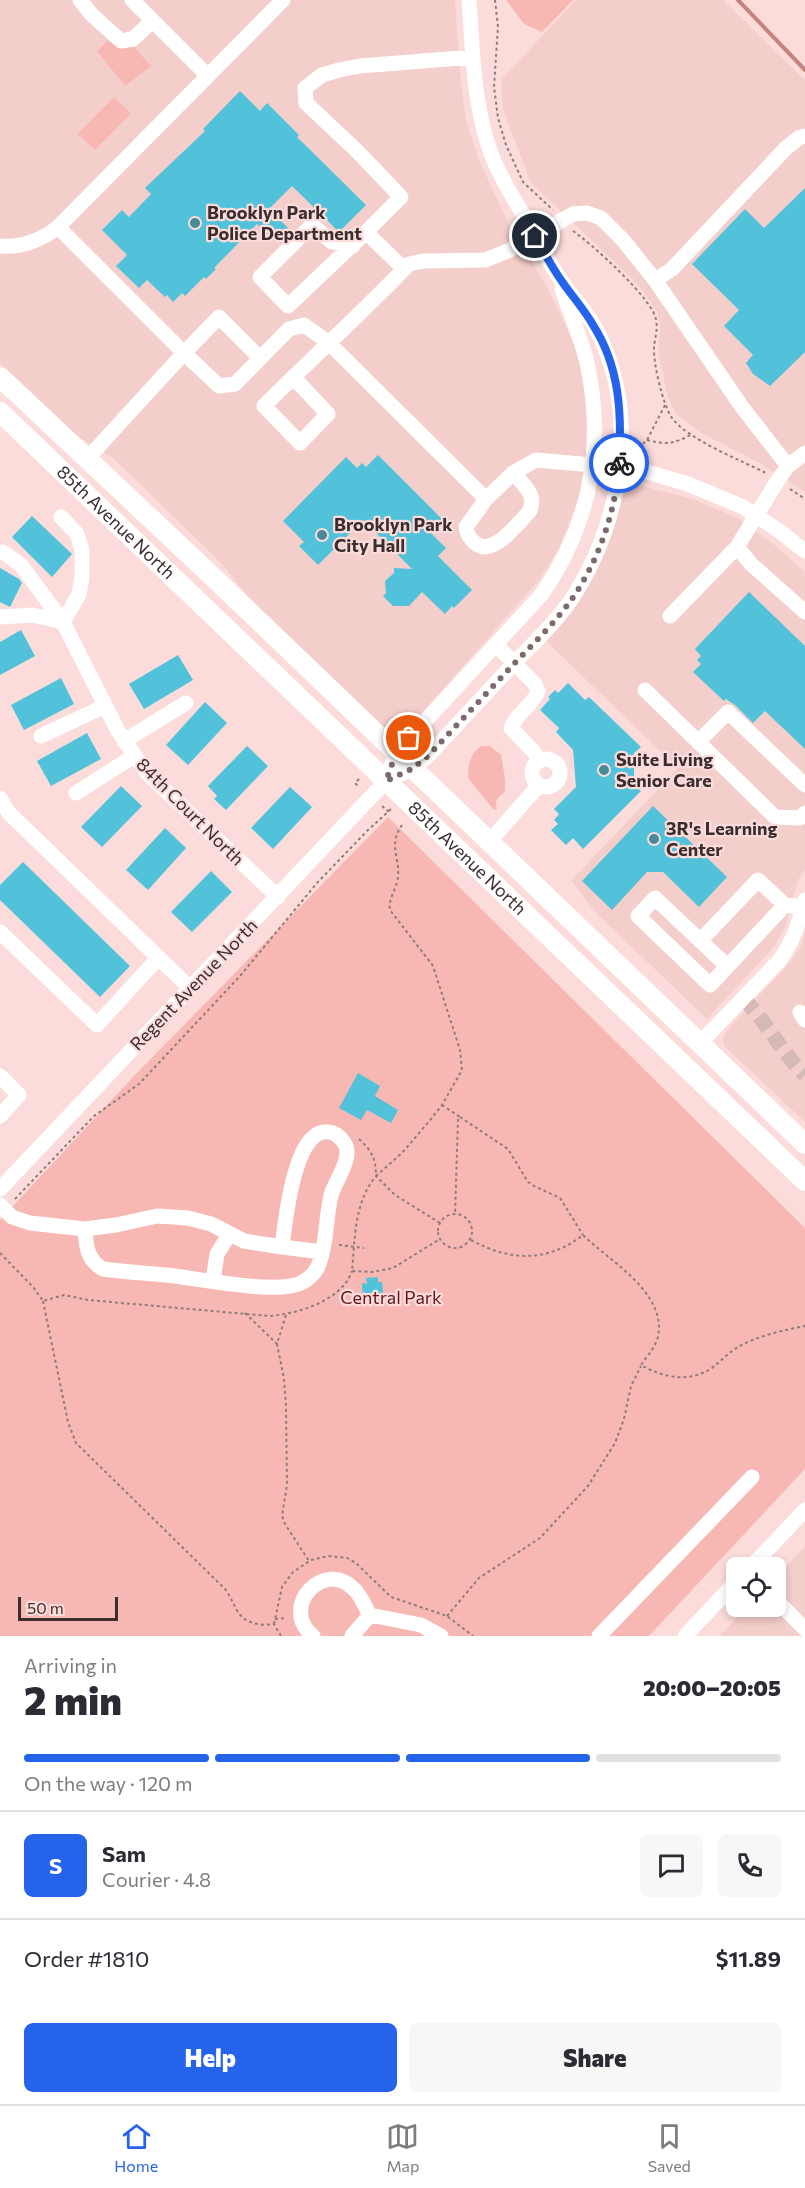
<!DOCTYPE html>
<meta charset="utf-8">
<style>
:root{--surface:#fff;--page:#f7f7f7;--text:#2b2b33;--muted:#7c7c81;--line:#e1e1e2;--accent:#2563eb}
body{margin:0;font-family:Commissioner,sans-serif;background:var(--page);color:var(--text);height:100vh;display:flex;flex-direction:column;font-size:22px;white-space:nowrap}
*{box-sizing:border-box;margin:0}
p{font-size:20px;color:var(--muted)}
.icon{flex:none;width:33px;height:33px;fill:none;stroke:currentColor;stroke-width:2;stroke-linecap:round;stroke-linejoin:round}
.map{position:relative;height:1636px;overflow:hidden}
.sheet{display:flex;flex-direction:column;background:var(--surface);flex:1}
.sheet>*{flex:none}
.controls{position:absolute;left:726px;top:1557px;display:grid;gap:12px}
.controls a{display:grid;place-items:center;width:60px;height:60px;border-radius:9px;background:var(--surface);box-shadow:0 3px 9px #0003;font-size:30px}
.scale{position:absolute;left:18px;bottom:15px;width:100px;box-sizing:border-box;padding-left:6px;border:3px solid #392d2d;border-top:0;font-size:16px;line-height:21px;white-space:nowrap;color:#392d2d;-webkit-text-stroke:4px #fbdcda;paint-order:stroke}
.pin{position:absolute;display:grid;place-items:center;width:51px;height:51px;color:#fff;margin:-26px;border:3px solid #fff;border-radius:50%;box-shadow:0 2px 6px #0007}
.courier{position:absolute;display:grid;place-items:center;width:60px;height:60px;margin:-30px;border:4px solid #2563eb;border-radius:50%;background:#fff;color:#222;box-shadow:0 2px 8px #0007}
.head em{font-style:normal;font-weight:800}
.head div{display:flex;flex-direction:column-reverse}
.head{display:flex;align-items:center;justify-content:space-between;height:102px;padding:0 24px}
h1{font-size:39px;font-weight:800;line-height:45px}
.bar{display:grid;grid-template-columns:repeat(4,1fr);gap:9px 6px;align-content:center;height:72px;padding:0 24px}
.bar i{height:8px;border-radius:4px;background:var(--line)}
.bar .selected{background:var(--accent)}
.bar p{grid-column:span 4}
.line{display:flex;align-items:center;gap:15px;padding:0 24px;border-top:2px solid var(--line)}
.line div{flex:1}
.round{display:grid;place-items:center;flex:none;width:63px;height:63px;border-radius:9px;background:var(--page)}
.button{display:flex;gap:12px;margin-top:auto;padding:12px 24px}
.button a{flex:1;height:69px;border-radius:9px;background:var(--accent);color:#fff;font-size:24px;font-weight:800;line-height:69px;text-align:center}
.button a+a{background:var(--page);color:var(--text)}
.tab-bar{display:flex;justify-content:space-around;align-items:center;height:84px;border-top:2px solid var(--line);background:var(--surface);font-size:16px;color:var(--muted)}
.tab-bar a{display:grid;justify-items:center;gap:3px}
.tab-bar .selected{color:var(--accent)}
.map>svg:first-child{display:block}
</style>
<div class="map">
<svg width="805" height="1636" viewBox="0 0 805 1636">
<rect width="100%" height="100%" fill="#fbdcda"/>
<path fill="#f4cecb" d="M0,0H455L461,84L466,121L479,160L509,225L546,285L575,345L588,398L589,440L579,498L559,548L540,579L407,730L395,735H390L269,624L223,565L113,458L77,436L0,363Z
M576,0H723L805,80V492L760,463L701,433L676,414L667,394L658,351L660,328L657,312L643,291L625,272L531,183L503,110L501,80Z
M638,485L693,499L738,518L776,546L805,572V870L798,880L786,925L774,947L707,1019L599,916L571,881L678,768L545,640L621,498L633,486Z
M805,930V1122L724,1046L723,1037L728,1029L791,961L802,944Z
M805,1546V1636H720L747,1607L776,1606V1577Z"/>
<path fill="#f7b8b4" d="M506,0H573L542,32L524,24Z
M107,41L123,48L133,46L151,66L125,86L97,51Z
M114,97L131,113L95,150L78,134Z
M482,746H490L501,755C503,768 506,778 505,792C498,797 494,800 497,810L493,809L468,778C468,765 470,752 482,746Z
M388,817L805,1228V1469L649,1636H0V1220L134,1076Z"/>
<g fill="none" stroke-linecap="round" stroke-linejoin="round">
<path stroke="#c48280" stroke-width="4" d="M738,0L805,70"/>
</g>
<path fill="#51c2d9" d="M240,91L260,111L267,103L299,135L297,137L366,205L339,232L292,186L269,209L288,228L275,241L257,224L214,268L216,269L206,279L204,277L185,296L182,293L173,302L167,295L165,297L147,280L139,288L116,266L127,255L102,230L122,210L129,217L151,194L145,188L205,131L203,129Z
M805,188V352L770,386L753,374L746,363L753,355L724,326L739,310L692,264L745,209L764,228Z
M378,455L443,520L431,533L446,548L438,556L472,590L454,608L452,606L445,614L422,592L409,606H393L383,596L386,593L385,581L394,573V568L412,569L363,520L318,565L299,546L304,542L283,521L346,457L357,468L362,463L366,467Z
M32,516L72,554L52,577L12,537Z
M0,568L19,579L22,583L10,607L0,602Z
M749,592L805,646V749L765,711L753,723L735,705L726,699L724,701L693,672L701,664L697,660L701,656L695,649Z
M21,630L35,656L0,675V642Z
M178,655L193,680L144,709L129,684Z
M61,678L74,704L24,730L11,705Z
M568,683L585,700L589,697L641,747L634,753V784L641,791L583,849L573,838L566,845L551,830L558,824L554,820L559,814L554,809L576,787L573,750L556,732L559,728L540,710L550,699L548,697L555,690L558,693Z
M205,702L227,723L188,765L166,745Z
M87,733L101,759L51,786L37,761Z
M247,746L268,766L226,810L214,799L217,796L208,786Z
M121,786L142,806L102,847L81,827Z
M290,787L312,807L273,849L251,828Z
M653,806L727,877L699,907L663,872H647L612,910L582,881Z
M165,828L186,848L148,890L126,870Z
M23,862L130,966L100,997L0,900V885Z
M211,871L232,892L192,932L171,912Z
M358,1073L380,1086L375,1096L398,1110L391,1123L367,1110L361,1120L339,1108Z
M378,1277V1282H382L384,1301L363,1303L362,1283L367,1284L366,1278Z"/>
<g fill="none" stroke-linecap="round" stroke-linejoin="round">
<path stroke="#d4b9b7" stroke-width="15" stroke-dasharray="15 8" stroke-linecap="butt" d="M744,999C767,1022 781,1052 805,1075"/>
<path stroke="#907c7b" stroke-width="2" stroke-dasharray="3 3" stroke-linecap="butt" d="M495,0L498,27L494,87L498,118L506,145L523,182L553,210
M573,231C591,243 654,300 656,320C658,329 655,338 654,347C653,363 663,405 672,418C687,439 742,461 766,473
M647,440C667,445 674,444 692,434
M634,452L647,440L665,405
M790,489L805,499
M359,779L355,783L359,787
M382,806L389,812
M442,1105L460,1117L458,1120L455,1214
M460,1117L508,1149L528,1182L534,1186L560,1198L583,1235
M359,1139C372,1151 376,1159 376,1176L402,1153L431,1119L442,1105L462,1070L460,1050L433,966L390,910C388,898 397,889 398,877C400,857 388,845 402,825
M15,1199L94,1116L139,1084L240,976L317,883L368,830L391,809
M438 1231a17 17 0 1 1 34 0a17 17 0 1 1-34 0Z
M440,1223L395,1195L376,1176C354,1202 355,1239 352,1271L372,1272L393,1268L440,1239
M471,1240C509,1261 547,1263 583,1235C609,1261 667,1292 658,1337C655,1348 647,1356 641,1365C664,1378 689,1383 712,1368C721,1361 728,1353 738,1347C757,1336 784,1330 805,1326
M339,1245L364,1248
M0,1253L34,1288L43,1301L64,1295L88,1300L269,1316C297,1314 342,1301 352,1271
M43,1301L68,1422L76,1443L225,1589C231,1597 233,1604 238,1612C245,1624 262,1626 274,1624L281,1636
M245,1313L277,1344
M286,1315L277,1344L284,1379L286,1406L287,1485L282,1516L285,1524L309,1561
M447,1616L479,1578L540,1538L588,1486L615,1443L624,1419L631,1386L641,1366
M275,1619L286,1618
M274,1624L282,1587L293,1572L311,1560L329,1556L347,1558L356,1563L391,1597L447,1616L473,1636"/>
<path stroke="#fff" stroke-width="15" d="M80,0L92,15L121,41L133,39L152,21
M132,0L207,75
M58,227L184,353L219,317L260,358
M366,232L401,197L357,151L306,103L305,88L322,75L339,70L360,66L473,57
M0,246C21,248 42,240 58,227L283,0
M353,246L332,242L312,225L260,277L288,306L366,232L404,269
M655,280L672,269L786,148L800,137L805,136
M293,377L328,414L300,443L264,406C312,358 362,313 409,264L424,261L485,260L508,251L573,214L587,213L601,218L623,240L655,280L742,407L788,466
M87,459L184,353L219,386L235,384L289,329L304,325L328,342L486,499
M513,473L486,499L466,527C467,534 469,538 475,543C492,558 517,524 529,512C538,495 523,484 513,473L536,460L637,469L688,484L743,507L778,530L805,551
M61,517L77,534L82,550V578L79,594L63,622
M737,547L751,564L805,612
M3,552L21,565L63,622L118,731L147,773L278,897
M670,616L737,547L778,480L788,466L805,453
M0,617L33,615L63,622
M496,645L535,684L538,691C533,706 516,713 511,728L534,752L539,761
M645,690L775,817L800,818L805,813
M41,736L105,706
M124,741L186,703
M698,742L728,712L805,785
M532 773a14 14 0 1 1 28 0a14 14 0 1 1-28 0Z
M386,781L396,753L542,594C590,524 605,446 587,363C581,337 570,314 562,289
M76,793L134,756
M0,798L9,813L190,988
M489,842L539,785
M0,932L97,1025L158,958
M700,941L758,880L785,905
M727,966L655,898L638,916L710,985L785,905L803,907
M800,1012L805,1020
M700,1043L779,961C793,942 799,923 805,900
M0,1076L19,1095L0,1116
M0,1189L386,781L412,769L429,755C458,724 486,693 515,662C536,641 559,619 575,594C623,516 640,410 595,327C585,310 571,295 560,279C547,259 535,237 524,216C513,197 500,177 492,156C473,107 473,52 469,0
M0,1205L12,1217L30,1223L85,1229L116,1225L157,1216L188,1218L211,1224L244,1241L282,1247C285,1225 294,1119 333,1133C338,1135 343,1140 346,1146C351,1159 337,1179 332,1192C325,1215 328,1241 319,1264C316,1272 309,1279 301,1283C276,1295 196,1278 166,1275C145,1273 124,1272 103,1269C87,1260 86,1246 85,1229
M282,1247L322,1252
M213,1281L217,1254L229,1235
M750,1568L805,1510
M776,1600L805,1629
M370,1615L421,1625L441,1636
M313,1636C278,1607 325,1557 355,1590C361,1596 365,1607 370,1615L352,1636
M599,1636L752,1477
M685,1636L736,1582"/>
<g stroke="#fff" stroke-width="20">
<path d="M0,377L213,577L805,1144"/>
<path id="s1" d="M0,412L805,1181"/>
</g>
</g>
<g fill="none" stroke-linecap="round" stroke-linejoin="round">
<path stroke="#7d6a6a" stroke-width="6" stroke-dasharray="0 10.8" d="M409,738L396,753L386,781L412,769L429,755C456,726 483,697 510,668C532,645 556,622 574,596C600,557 616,510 619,463"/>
<path stroke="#2563eb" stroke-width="8" d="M535,236C543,250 551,266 561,280C571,295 584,309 593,325C620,367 622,415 619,463"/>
</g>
<g fill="#478b9a" stroke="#fbdcda" stroke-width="2">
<circle cx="195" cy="223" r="6"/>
<circle cx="322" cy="535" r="6"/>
<circle cx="604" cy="770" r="6"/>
<circle cx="654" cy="839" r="6"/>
</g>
<g text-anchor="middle" stroke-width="4.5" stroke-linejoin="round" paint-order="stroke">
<g font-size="18" font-weight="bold" fill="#392d2d" stroke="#fbdcda" text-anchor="start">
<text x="207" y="219">Brooklyn Park<tspan x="207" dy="21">Police Department</tspan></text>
<text x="334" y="531">Brooklyn Park<tspan x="334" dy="21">City Hall</tspan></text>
<text x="616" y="766">Suite Living<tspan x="616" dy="21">Senior Care</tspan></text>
<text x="666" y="835">3R's Learning<tspan x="666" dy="21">Center</tspan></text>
</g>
<g font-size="18" fill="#392d2d" stroke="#fbdcda">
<text dy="6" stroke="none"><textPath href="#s1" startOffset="160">85th Avenue North</textPath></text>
<text transform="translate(190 812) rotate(45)" y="6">84th Court North</text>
<text dy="6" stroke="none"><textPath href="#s1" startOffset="646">85th Avenue North</textPath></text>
<text transform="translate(194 985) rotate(-46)" y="6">Regent Avenue North</text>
</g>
<g font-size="18" fill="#611419" stroke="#fbdcda">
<text x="391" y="1304">Central Park</text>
</g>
</g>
</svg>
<div class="controls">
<a><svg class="icon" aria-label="locate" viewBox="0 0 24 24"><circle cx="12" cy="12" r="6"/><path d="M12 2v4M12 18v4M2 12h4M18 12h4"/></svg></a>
</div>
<div class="scale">50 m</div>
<div class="pin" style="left:409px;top:738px;background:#ea580c"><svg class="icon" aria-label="bag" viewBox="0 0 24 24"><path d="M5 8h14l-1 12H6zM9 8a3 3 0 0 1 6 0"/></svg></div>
<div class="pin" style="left:535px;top:236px;background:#1f2937"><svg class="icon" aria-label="home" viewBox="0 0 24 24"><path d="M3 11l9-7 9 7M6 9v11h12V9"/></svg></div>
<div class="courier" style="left:619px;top:463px"><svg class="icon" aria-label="bike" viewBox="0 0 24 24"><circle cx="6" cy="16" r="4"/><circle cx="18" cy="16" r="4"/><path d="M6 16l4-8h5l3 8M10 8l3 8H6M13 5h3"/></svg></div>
</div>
<section class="sheet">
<div class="head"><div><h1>2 min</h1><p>Arriving in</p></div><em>20:00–20:05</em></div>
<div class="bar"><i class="selected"></i><i class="selected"></i><i class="selected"></i><i></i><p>On the way · 120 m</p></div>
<div class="line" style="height:108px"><b class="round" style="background:var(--accent);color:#fff">S</b><div><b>Sam</b><p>Courier · 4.8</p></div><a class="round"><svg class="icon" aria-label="chat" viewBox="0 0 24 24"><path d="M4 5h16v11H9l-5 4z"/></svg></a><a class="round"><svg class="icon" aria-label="phone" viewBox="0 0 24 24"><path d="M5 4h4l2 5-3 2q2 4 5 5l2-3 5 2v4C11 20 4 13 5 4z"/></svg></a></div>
<div class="line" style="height:78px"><div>Order #1810</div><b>$11.89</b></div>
<div class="button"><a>Help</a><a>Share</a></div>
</section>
<nav class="tab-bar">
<a class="selected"><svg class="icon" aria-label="home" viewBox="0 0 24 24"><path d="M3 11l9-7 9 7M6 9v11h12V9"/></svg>Home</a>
<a><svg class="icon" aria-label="map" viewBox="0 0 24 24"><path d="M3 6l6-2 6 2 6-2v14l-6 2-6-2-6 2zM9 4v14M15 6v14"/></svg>Map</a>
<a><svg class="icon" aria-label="saved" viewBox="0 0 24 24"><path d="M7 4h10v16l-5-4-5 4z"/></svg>Saved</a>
</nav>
